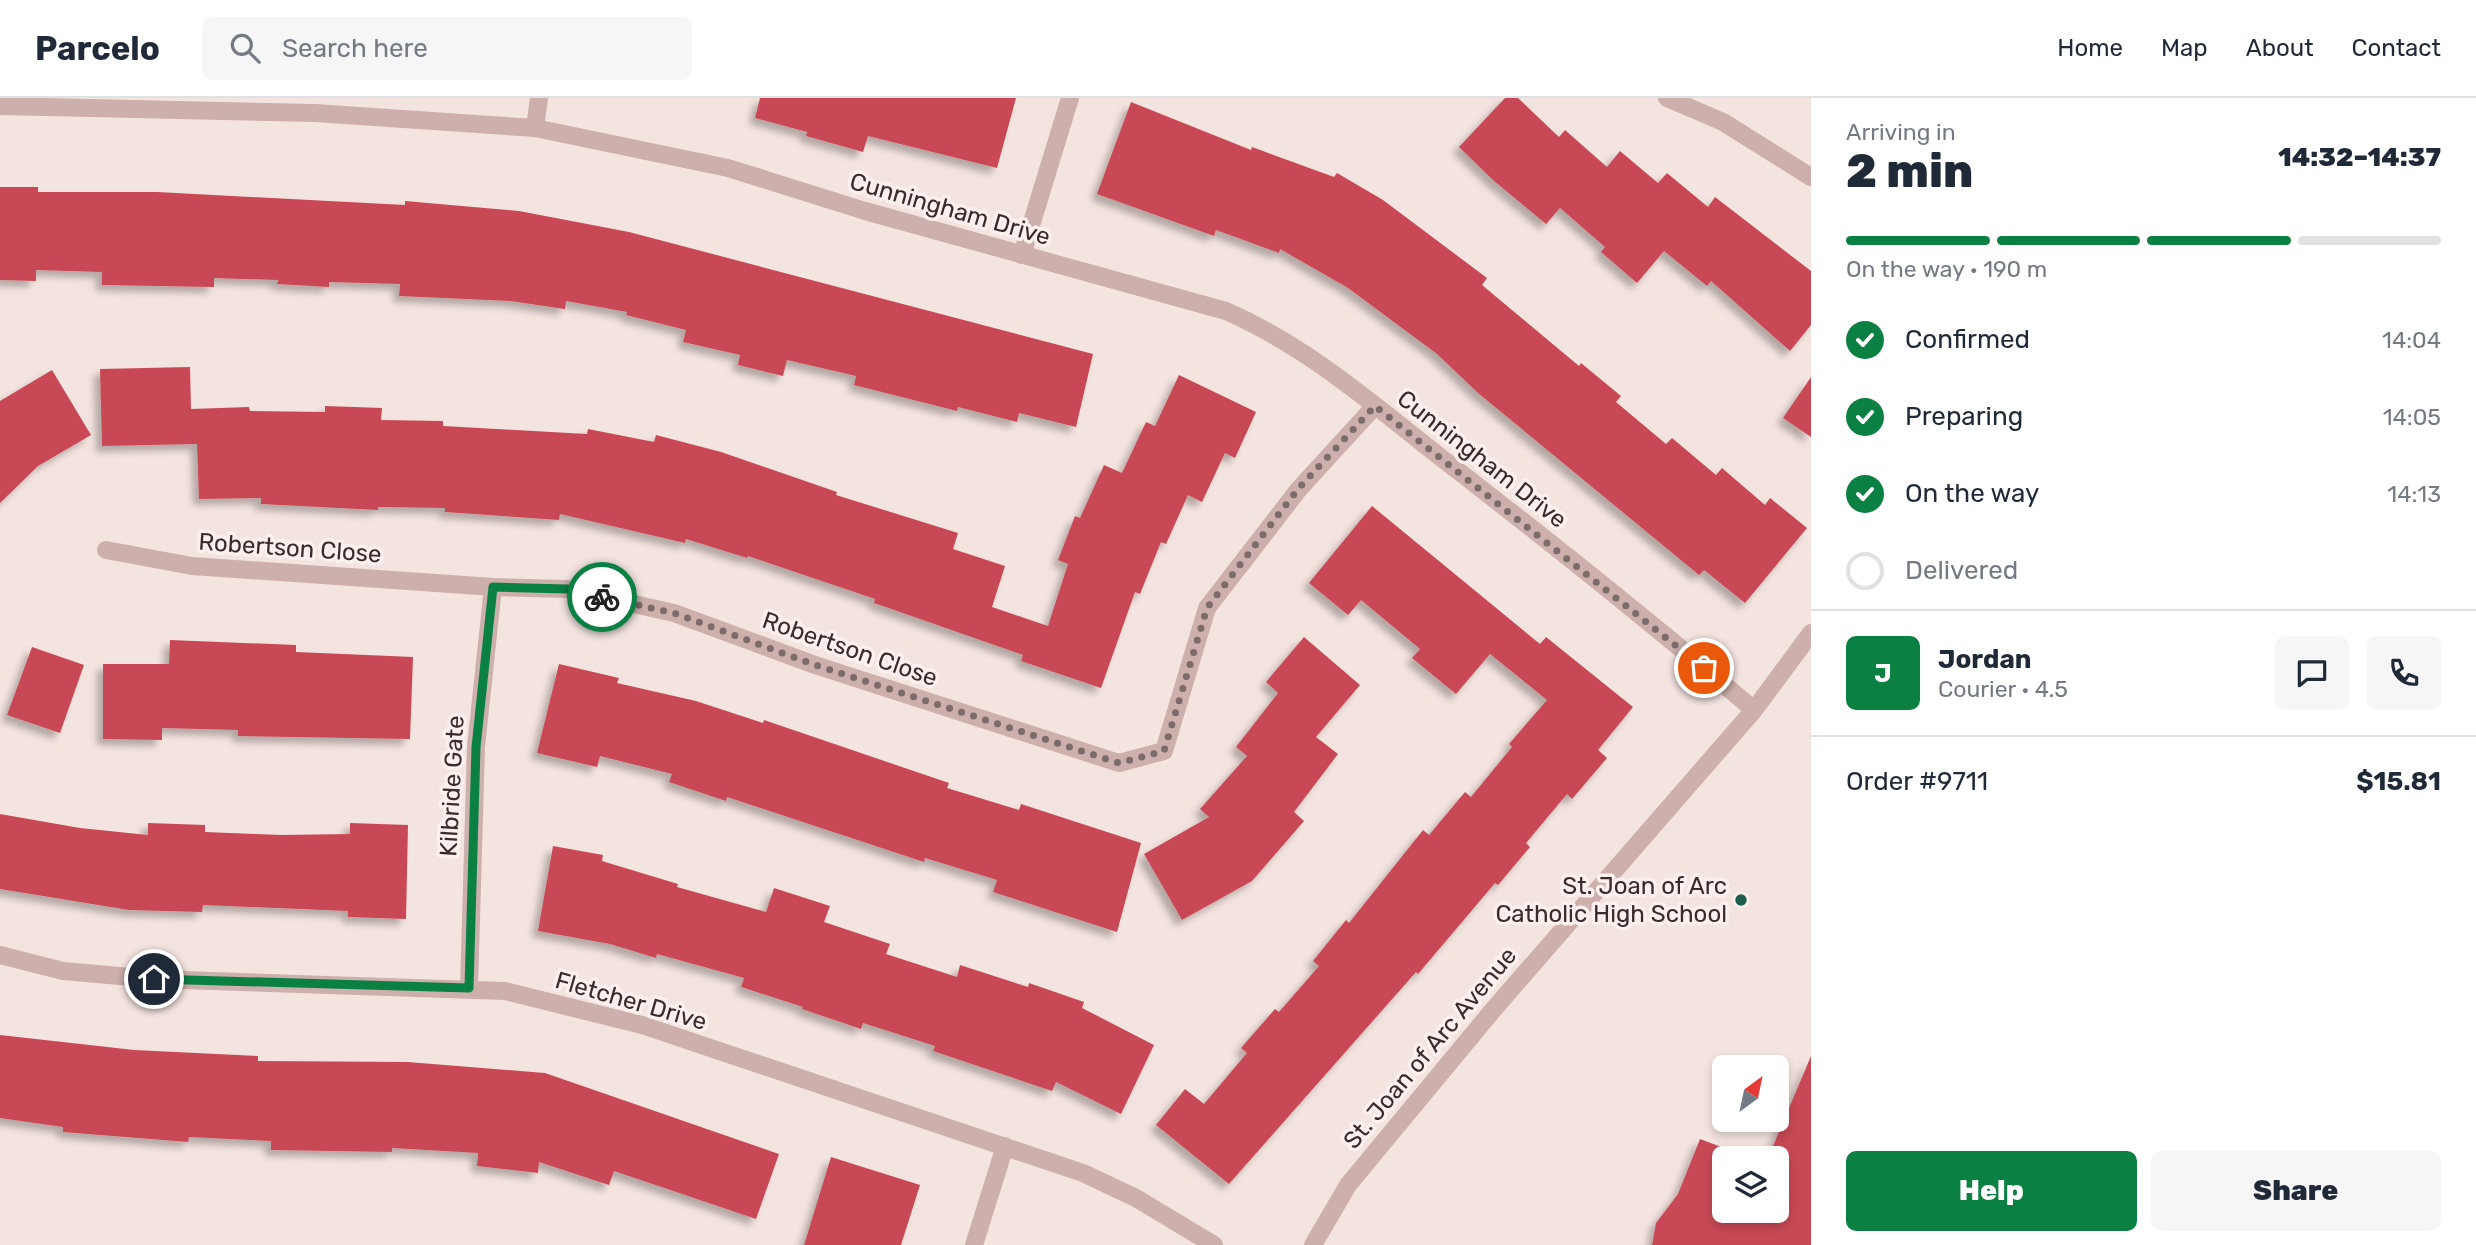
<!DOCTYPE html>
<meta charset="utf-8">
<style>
:root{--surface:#fff;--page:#f6f6f7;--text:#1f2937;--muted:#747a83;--line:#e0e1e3;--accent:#0b8043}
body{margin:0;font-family:Rubik,sans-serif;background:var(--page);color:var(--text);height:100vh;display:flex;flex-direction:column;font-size:26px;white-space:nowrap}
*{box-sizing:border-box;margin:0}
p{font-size:23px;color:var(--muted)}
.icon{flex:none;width:38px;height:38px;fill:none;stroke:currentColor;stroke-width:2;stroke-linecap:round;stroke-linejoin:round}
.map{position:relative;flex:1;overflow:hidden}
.side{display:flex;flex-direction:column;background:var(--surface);width:665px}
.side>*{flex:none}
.needle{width:46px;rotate:33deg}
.buttons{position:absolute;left:1712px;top:957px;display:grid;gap:14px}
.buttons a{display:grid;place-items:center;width:77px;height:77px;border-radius:10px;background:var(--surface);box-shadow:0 4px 10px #0003;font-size:35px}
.pin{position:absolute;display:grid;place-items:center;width:60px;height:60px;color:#fff;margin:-30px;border:4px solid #fff;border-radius:50%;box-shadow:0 2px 7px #0007}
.courier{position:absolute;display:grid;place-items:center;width:70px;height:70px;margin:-35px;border:5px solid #0b8043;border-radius:50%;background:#fff;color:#222;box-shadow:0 2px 9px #0007}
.head em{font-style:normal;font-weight:800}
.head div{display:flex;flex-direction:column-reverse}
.head{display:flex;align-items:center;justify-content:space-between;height:119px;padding:0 35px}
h1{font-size:46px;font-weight:800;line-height:52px}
.bar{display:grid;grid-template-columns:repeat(4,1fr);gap:10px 7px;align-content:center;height:84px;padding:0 35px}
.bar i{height:9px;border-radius:5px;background:var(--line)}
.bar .active{background:var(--accent)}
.bar p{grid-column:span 4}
.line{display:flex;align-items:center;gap:18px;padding:0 35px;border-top:2px solid var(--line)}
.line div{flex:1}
.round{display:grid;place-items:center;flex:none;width:74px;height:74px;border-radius:10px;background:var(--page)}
ol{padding:0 35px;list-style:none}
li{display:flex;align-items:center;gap:21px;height:77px}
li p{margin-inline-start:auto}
li .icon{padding:7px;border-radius:50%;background:var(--accent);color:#fff;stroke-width:4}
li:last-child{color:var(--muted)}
li i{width:38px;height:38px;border:4px solid var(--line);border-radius:50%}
.cta{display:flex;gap:14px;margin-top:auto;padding:14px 35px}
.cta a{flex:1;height:80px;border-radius:10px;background:var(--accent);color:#fff;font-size:28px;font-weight:800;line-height:80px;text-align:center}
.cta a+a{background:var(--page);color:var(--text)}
header{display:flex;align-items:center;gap:42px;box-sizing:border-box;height:98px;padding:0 35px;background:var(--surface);border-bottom:2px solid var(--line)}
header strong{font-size:33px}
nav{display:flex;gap:38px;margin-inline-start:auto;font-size:24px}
.search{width:490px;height:63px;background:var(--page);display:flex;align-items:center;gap:18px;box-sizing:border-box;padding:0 24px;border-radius:10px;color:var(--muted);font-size:26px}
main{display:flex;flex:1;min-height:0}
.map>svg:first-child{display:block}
</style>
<header>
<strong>Parcelo</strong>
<div class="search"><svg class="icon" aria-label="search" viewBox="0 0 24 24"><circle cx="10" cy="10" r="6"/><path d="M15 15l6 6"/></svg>Search here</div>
<nav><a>Home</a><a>Map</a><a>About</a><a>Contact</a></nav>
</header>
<main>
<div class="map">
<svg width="1811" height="1147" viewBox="0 0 1811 1147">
<defs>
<filter id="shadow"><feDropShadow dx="-6" dy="6" stdDeviation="3.5" flood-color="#0004"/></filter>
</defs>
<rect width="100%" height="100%" fill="#f4e4e0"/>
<path fill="#c84a55" filter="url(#shadow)" d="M760,0H1016L997,70L868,38L863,54L806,38L807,34L755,20Z
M1505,0H1518L1559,39L1565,32L1607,69L1620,53L1658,85L1667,75L1708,109L1715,99L1811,173V227L1790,253L1711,183L1707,188L1664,153L1637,185L1601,154L1605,149L1560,110L1546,126L1494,83L1459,49Z
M1131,4L1251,52L1252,49L1334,79L1337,75L1383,102L1487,180L1482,187L1579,268L1581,265L1621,298L1616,304L1666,346L1672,340L1716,377L1722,370L1765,407L1770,400L1807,430L1745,505L1704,472L1699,477L1478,295L1437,256L1348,190L1280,151L1279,155L1216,132L1214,138L1097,96Z
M0,89H38V94H157L405,107V103L519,113L629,134L1093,256L1076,329L1019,315L1017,324L958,309L957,313L854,287L856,278L787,262L783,278L738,267L740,257L683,244L686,232L626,217L627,214L566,203L565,211L510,203L399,198L400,186L329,184V189L277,186L278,182L214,180V189L102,187V174L36,172V183L0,182Z
M190,269L191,311L249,309L250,313L325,314V308L382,310L381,322L443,323V328L587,336L588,331L654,344L656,337L721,354L837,394L836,397L958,435L953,451L1005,468L992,509L1048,528L1068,466L1058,462L1075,418L1080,420L1104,367L1122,375L1146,324L1155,328L1179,277L1256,314L1235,360L1225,355L1202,404L1188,397L1166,446L1161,444L1140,496L1135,494L1101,590L1021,563L1023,557L874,505L875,501L748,458L747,460L686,441L685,445L560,416L559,422L445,414V410L378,409V412L261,406V400L199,401L197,346L102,348L100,271Z
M52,272L91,337L38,368L0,405V303Z
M1811,279V339L1783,320Z
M1372,408L1540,546L1546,539L1633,609L1598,652L1607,660L1572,701L1567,696L1526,745L1530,749L1498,787L1495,785L1418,876L1416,874L1229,1086L1156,1027L1185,991L1204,1006L1247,955L1241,950L1275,911L1279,914L1319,868L1313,863L1346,822L1349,825L1423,732L1429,737L1465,694L1471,699L1512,649L1509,646L1547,602L1490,556L1456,596L1412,560L1420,551L1361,502L1348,517L1309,485Z
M1304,539L1360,587L1316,639L1338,656L1294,714L1304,723L1252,783L1182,822L1144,756L1209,719L1200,711L1247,658L1236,649L1278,595L1266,584Z
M170,542L296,547V554L413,559L410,641L238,638V632L162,630V642L103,641V566H169Z
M32,549L84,567L60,635L7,617Z
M559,566L619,580L617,585L696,603L763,625L764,622L949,685L947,690L1019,712L1021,706L1141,745L1117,834L993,794L997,782L925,760L924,764L727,699L726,703L669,684L672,676L600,658L597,669L537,655Z
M0,716L80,730L148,737V725L205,727V734L282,737L350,736V725L408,727L406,821L348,819V813L203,807L202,814L129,812L0,791Z
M553,748L603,757L602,763L678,786L677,789L766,814L774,790L830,808L824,824L890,846L886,856L957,879L960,867L1028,889L1029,885L1084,904L1082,910L1154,947L1121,1016L1056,984L1052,993L933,953L935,948L863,925L861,931L802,911L803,909L741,889L744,880L657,856L656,860L610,846L538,833Z
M0,937L134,952L258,958V963L408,964L545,975L779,1056L756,1121L614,1073L609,1087L539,1064L538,1075L477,1068L478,1055L392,1050V1054L271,1052V1043L189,1039L188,1044L63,1034V1029L0,1020Z
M1811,958V1147H1652L1656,1125L1678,1096L1700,1041L1724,1050V1113H1776V1060H1768Z
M831,1059L920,1087L901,1147H804Z"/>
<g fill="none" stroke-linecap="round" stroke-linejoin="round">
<path stroke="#cdafab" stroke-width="18" d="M1667,0L1723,24L1811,79
M535,30L539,0
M1022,157L1070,0
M106,452L192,468L493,489L567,491L674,515L815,567L1119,665L1164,653L1207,510L1299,391L1375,308
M0,857L63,873L154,881L505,893L642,927L1083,1075L1136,1100L1214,1147
M469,890L476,649L493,489
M974,1147L1005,1048"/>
<path stroke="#cdafab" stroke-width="18" d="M0,8L315,15L535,30L728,70L865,113L1226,213C1308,249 1374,307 1444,362C1549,443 1653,526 1754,612
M1313,1147L1348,1087L1493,912L1754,612L1811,535"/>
</g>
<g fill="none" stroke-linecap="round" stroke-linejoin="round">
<path stroke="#7b6b6a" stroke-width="7" stroke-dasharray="0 12.6" d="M602,499L674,515L815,567L1119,665L1164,653L1207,510L1298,391L1375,308L1704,570"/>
<path stroke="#0b8043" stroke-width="9" d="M154,881L469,890L476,649L493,489L567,491L602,499"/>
</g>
<circle fill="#1e5d4c" stroke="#fbf0ed" stroke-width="2.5" cx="1741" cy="802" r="7"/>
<g text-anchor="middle" stroke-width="7" stroke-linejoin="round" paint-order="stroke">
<g font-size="24" fill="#3a2a2b" stroke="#fbf0ed">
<text transform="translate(950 111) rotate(16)" y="8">Cunningham Drive</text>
<text transform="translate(1482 361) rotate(38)" y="8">Cunningham Drive</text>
<text transform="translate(290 450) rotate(4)" y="8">Robertson Close</text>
<text transform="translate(850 551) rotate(19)" y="8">Robertson Close</text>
<text transform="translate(452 688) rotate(-87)" y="8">Kilbride Gate</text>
<text transform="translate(631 903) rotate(16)" y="8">Fletcher Drive</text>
<text transform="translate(1430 950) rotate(-50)" y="8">St. Joan of Arc Avenue</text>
</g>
<g font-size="24" fill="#3a2a2b" stroke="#fbf0ed" text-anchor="end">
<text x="1727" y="796">St. Joan of Arc<tspan x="1727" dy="28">Catholic High School</tspan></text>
</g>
</g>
</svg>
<div class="buttons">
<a><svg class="needle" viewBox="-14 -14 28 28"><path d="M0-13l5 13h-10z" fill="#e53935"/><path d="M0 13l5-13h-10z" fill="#747a83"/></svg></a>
<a><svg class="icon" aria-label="layers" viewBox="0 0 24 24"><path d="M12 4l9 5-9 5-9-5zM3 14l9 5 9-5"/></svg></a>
</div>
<div class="pin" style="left:1704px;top:570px;background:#ea580c"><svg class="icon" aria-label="bag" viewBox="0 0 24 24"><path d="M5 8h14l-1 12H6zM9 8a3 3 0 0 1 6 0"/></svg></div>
<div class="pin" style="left:154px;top:881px;background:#1f2937"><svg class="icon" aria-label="home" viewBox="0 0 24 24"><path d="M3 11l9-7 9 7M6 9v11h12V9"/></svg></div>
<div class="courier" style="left:602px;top:499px"><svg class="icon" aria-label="bike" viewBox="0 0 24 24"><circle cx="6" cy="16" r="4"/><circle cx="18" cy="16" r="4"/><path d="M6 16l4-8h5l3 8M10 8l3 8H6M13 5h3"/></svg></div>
</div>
<section class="side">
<div class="head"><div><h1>2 min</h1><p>Arriving in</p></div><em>14:32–14:37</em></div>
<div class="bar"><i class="active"></i><i class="active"></i><i class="active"></i><i></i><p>On the way · 190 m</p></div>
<ol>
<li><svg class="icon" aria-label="check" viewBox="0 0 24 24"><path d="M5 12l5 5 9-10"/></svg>Confirmed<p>14:04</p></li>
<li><svg class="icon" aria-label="check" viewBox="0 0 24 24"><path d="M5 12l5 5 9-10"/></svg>Preparing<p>14:05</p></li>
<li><svg class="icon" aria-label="check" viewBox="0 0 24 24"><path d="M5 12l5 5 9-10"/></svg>On the way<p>14:13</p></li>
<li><i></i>Delivered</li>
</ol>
<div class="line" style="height:126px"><b class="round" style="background:var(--accent);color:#fff">J</b><div><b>Jordan</b><p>Courier · 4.5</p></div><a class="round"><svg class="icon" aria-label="chat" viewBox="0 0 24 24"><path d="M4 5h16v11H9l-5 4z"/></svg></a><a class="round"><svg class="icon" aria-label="phone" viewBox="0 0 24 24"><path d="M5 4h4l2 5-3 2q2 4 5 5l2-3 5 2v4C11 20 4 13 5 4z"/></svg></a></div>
<div class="line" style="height:91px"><div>Order #9711</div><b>$15.81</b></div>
<div class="cta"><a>Help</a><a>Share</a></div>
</section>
</main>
